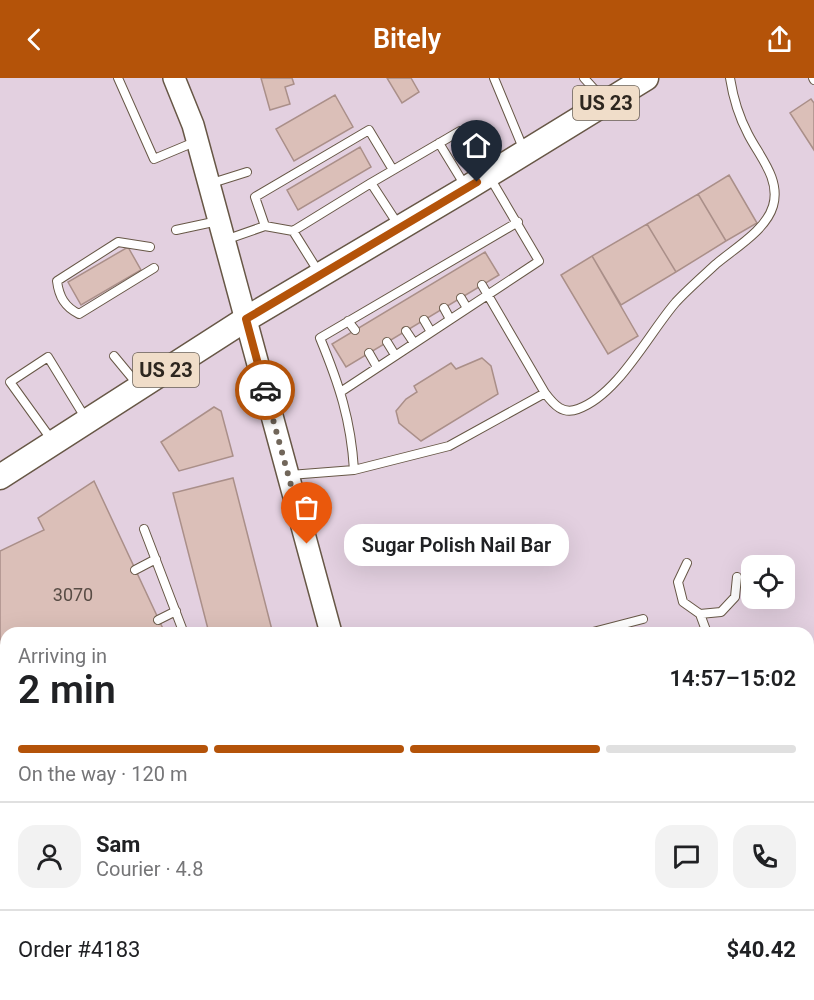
<!DOCTYPE html>
<meta charset="utf-8">
<style>
:root{--surface:#fff;--page:#f2f2f2;--text:#202124;--muted:#757577;--line:#e0e0e0;--accent:#b45309}
body{margin:0;font-family:Roboto,sans-serif;background:var(--page);color:var(--text);height:100vh;display:flex;flex-direction:column;font-size:22px;white-space:nowrap}
*{box-sizing:border-box;margin:0}
p{font-size:20px;color:var(--muted)}
.icon{flex:none;width:33px;height:33px;fill:none;stroke:currentColor;stroke-width:2;stroke-linecap:round;stroke-linejoin:round}
.map{position:relative;flex:1;overflow:hidden}
.panel{position:absolute;left:0px;top:549px;width:814px;height:374px;display:flex;flex-direction:column;background:var(--surface);border-radius:18px 18px 0 0;box-shadow:0 6px 24px #0002}
.panel>*{flex:none}
.tools{position:absolute;left:741px;top:477px;display:grid;gap:12px}
.tools a{display:grid;place-items:center;width:54px;height:54px;border-radius:12px;background:var(--surface);box-shadow:0 6px 24px #0002;font-size:30px}
.pin{position:absolute;display:grid;place-items:center;width:51px;height:51px;color:#fff;margin:-62px -26px;border-radius:50% 50% 50% 0;rotate:-45deg;box-shadow:0 0 6px #0007}
.pin .icon{rotate:45deg}
.courier{position:absolute;display:grid;place-items:center;width:60px;height:60px;margin:-30px;border:4px solid #b45309;border-radius:50%;background:#fff;color:#222;box-shadow:0 2px 8px #0007}
.bubble{position:absolute;height:42px;border-radius:18px;background:var(--surface);box-shadow:0 6px 24px #0002;font-size:20px;font-weight:600;line-height:42px;text-align:center}
.headline em{font-style:normal;font-weight:600}
.headline div{display:flex;flex-direction:column-reverse}
.headline{display:flex;align-items:center;justify-content:space-between;height:102px;padding:0 18px}
h1{font-size:39px;font-weight:600;line-height:45px}
.bar{display:grid;grid-template-columns:repeat(4,1fr);gap:9px 6px;align-content:center;height:72px;padding:0 18px}
.bar i{height:8px;border-radius:4px;background:var(--line)}
.bar .on{background:var(--accent)}
.bar p{grid-column:span 4}
.line{display:flex;align-items:center;gap:15px;padding:0 18px;border-top:2px solid var(--line)}
.line div{flex:1}
.round{display:grid;place-items:center;flex:none;width:63px;height:63px;border-radius:18px;background:var(--page)}
header{display:flex;justify-content:space-between;align-items:center;height:78px;padding:0 18px;background:var(--accent);color:#fff;font-size:27px;font-weight:600}
.map>svg:first-child{display:block}
</style>
<header><svg class="icon" aria-label="back" viewBox="0 0 24 24"><path d="M15 5l-7 7 7 7"/></svg>Bitely<svg class="icon" aria-label="share" viewBox="0 0 24 24"><path d="M12 15V3M7 8l5-5 5 5M5 13v7h14v-7"/></svg></header>
<div class="map">
<svg width="814" height="922" viewBox="0 0 814 922">
<rect width="100%" height="100%" fill="#f0ddc9"/>
<path fill="#e3d0e0" fill-rule="evenodd" d="M0,0H814V574L809,607L808,555H6V916L173,917L152,922H0ZM752,488H784V520H752Z
M794,916L796,922H390L387,917Z"/>
<path fill="#dbbfb8" stroke="#aa8f89" stroke-width="1.5" d="M261,0H292L294,6L285,9L290,26L270,32Z
M387,0H411L419,14L402,25Z
M335,17L353,49L294,83L276,51Z
M811,21L814,25V72L790,35Z
M360,69L371,89L298,132L287,112Z
M729,97L757,145L726,163L698,116Z
M698,116L726,163L676,194L647,146Z
M647,146L676,194L621,227L592,178Z
M128,169L141,192L81,227L68,204Z
M485,174L499,197L346,289L332,266Z
M592,178L638,258L608,276L561,197Z
M482,280L491,288L498,316L421,363L399,345L396,333L406,321L417,314L414,308L451,285L456,291Z
M214,329L221,333L233,378L179,393L161,364Z
M233,400L272,552L262,555H209L173,415Z
M94,403L165,555H6V671L0,673V473L44,452L38,440Z
M6,722V764L0,766V724Z
M2,880L6,881V916L0,913Z
M8,916H63L61,922H21Z
M101,916H122L111,922H104Z
M299,916H340L345,922H293Z"/>
<g fill="none" stroke-linecap="round" stroke-linejoin="round">
<defs>
<path id="service" d="M118,0L154,81L197,63
M494,0L523,70
M584,0L605,23
M813,0L814,2
M439,65L464,106
M212,105L247,94
M265,148L255,119L369,52L393,92
M399,148L371,105L460,53
M176,152L218,143
M225,162L265,148L293,153
M150,169L118,164L57,203C59,219 65,229 79,236L154,190
M318,193L293,153L371,105
M482,207L545,315C554,327 563,337 578,331C618,317 649,255 676,224C688,211 703,198 716,186C735,170 766,152 773,128C781,101 759,78 748,56C739,39 733,19 730,0
M461,220L467,230
M444,230L450,241
M424,242L431,254
M348,243L355,252
M406,253L414,265
M387,264L395,277
M369,275L377,289
M114,278L138,307
M342,313L539,183L489,98
M51,361L10,304L48,279L86,341
M354,392C351,342 339,306 320,260L518,144
M290,397L354,392L449,368L545,315
M144,451L183,553
M687,485L678,504L683,524L700,536L721,534L735,519L737,499
M135,492L156,481
M700,536L707,555
M158,542L176,533
M589,555L643,541
M0,718L6,715
M3,784L6,795
M0,836L6,833"/>
<path id="minor" d="M808,724L814,705
M779,922L780,916"/>
<path id="secondary" d="M174,0L193,47L331,555
M429,916L430,922"/>
<path id="primary" d="M0,399L246,241L467,110L646,0"/>
</defs>
<use href="#service" stroke="#675746" stroke-width="10"/>
<use href="#minor" stroke="#675746" stroke-width="18"/>
<use href="#secondary" stroke="#675746" stroke-width="24"/>
<use href="#primary" stroke="#675746" stroke-width="27"/>
<use href="#service" stroke="#fff" stroke-width="8"/>
<use href="#minor" stroke="#fff" stroke-width="15"/>
<use href="#secondary" stroke="#fff" stroke-width="21"/>
<use href="#primary" stroke="#fff" stroke-width="24"/>
</g>
<g fill="none" stroke-linecap="round" stroke-linejoin="round">
<path stroke="#71665a" stroke-width="6" stroke-dasharray="0 10.8" d="M265,312L307,466"/>
<path stroke="#b45309" stroke-width="8" d="M265,312L246,241L477,104"/>
</g>
<g text-anchor="middle" stroke-width="4.5" stroke-linejoin="round" paint-order="stroke">
<g font-size="18" fill="#584c45">
<text x="73" y="523">3070</text>
</g>
<g fill="#f0ddc9" stroke="#685d52" stroke-width="1.5">
<rect x="573" y="8" width="66" height="34" rx="4.5"/>
<rect x="133" y="275" width="66" height="34" rx="4.5"/>
</g>
<g font-size="20" font-weight="bold" fill="#2d261f">
<text x="606" y="32">US 23</text>
<text x="166" y="299">US 23</text>
</g>
</g>
</svg>
<div class="tools">
<a><svg class="icon" aria-label="locate" viewBox="0 0 24 24"><circle cx="12" cy="12" r="6"/><path d="M12 2v4M12 18v4M2 12h4M18 12h4"/></svg></a>
</div>
<div class="pin" style="left:307px;top:466px;background:#ea580c"><svg class="icon" aria-label="bag" viewBox="0 0 24 24"><path d="M5 8h14l-1 12H6zM9 8a3 3 0 0 1 6 0"/></svg></div>
<div class="pin" style="left:477px;top:104px;background:#1f2937"><svg class="icon" aria-label="home" viewBox="0 0 24 24"><path d="M3 11l9-7 9 7M6 9v11h12V9"/></svg></div>
<div class="courier" style="left:265px;top:312px"><svg class="icon" aria-label="car" viewBox="0 0 24 24"><path d="M5 17H2v-5l4-1 3-4h7l3 4 3 1v5h-3M9 17h6M6 11h13"/><circle cx="7" cy="17" r="2"/><circle cx="17" cy="17" r="2"/></svg></div>
<div class="bubble" style="left:344px;top:446px;width:225px">Sugar Polish Nail Bar</div>
<section class="panel">
<div class="headline"><div><h1>2 min</h1><p>Arriving in</p></div><em>14:57–15:02</em></div>
<div class="bar"><i class="on"></i><i class="on"></i><i class="on"></i><i></i><p>On the way · 120 m</p></div>
<div class="line" style="height:108px"><a class="round"><svg class="icon" aria-label="person" viewBox="0 0 24 24"><circle cx="12" cy="8" r="4"/><path d="M4 21q1-7 8-7t8 7"/></svg></a><div><b>Sam</b><p>Courier · 4.8</p></div><a class="round"><svg class="icon" aria-label="chat" viewBox="0 0 24 24"><path d="M4 5h16v11H9l-5 4z"/></svg></a><a class="round"><svg class="icon" aria-label="phone" viewBox="0 0 24 24"><path d="M5 4h4l2 5-3 2q2 4 5 5l2-3 5 2v4C11 20 4 13 5 4z"/></svg></a></div>
<div class="line" style="height:78px"><div>Order #4183</div><b>$40.42</b></div>
</section>
</div>
